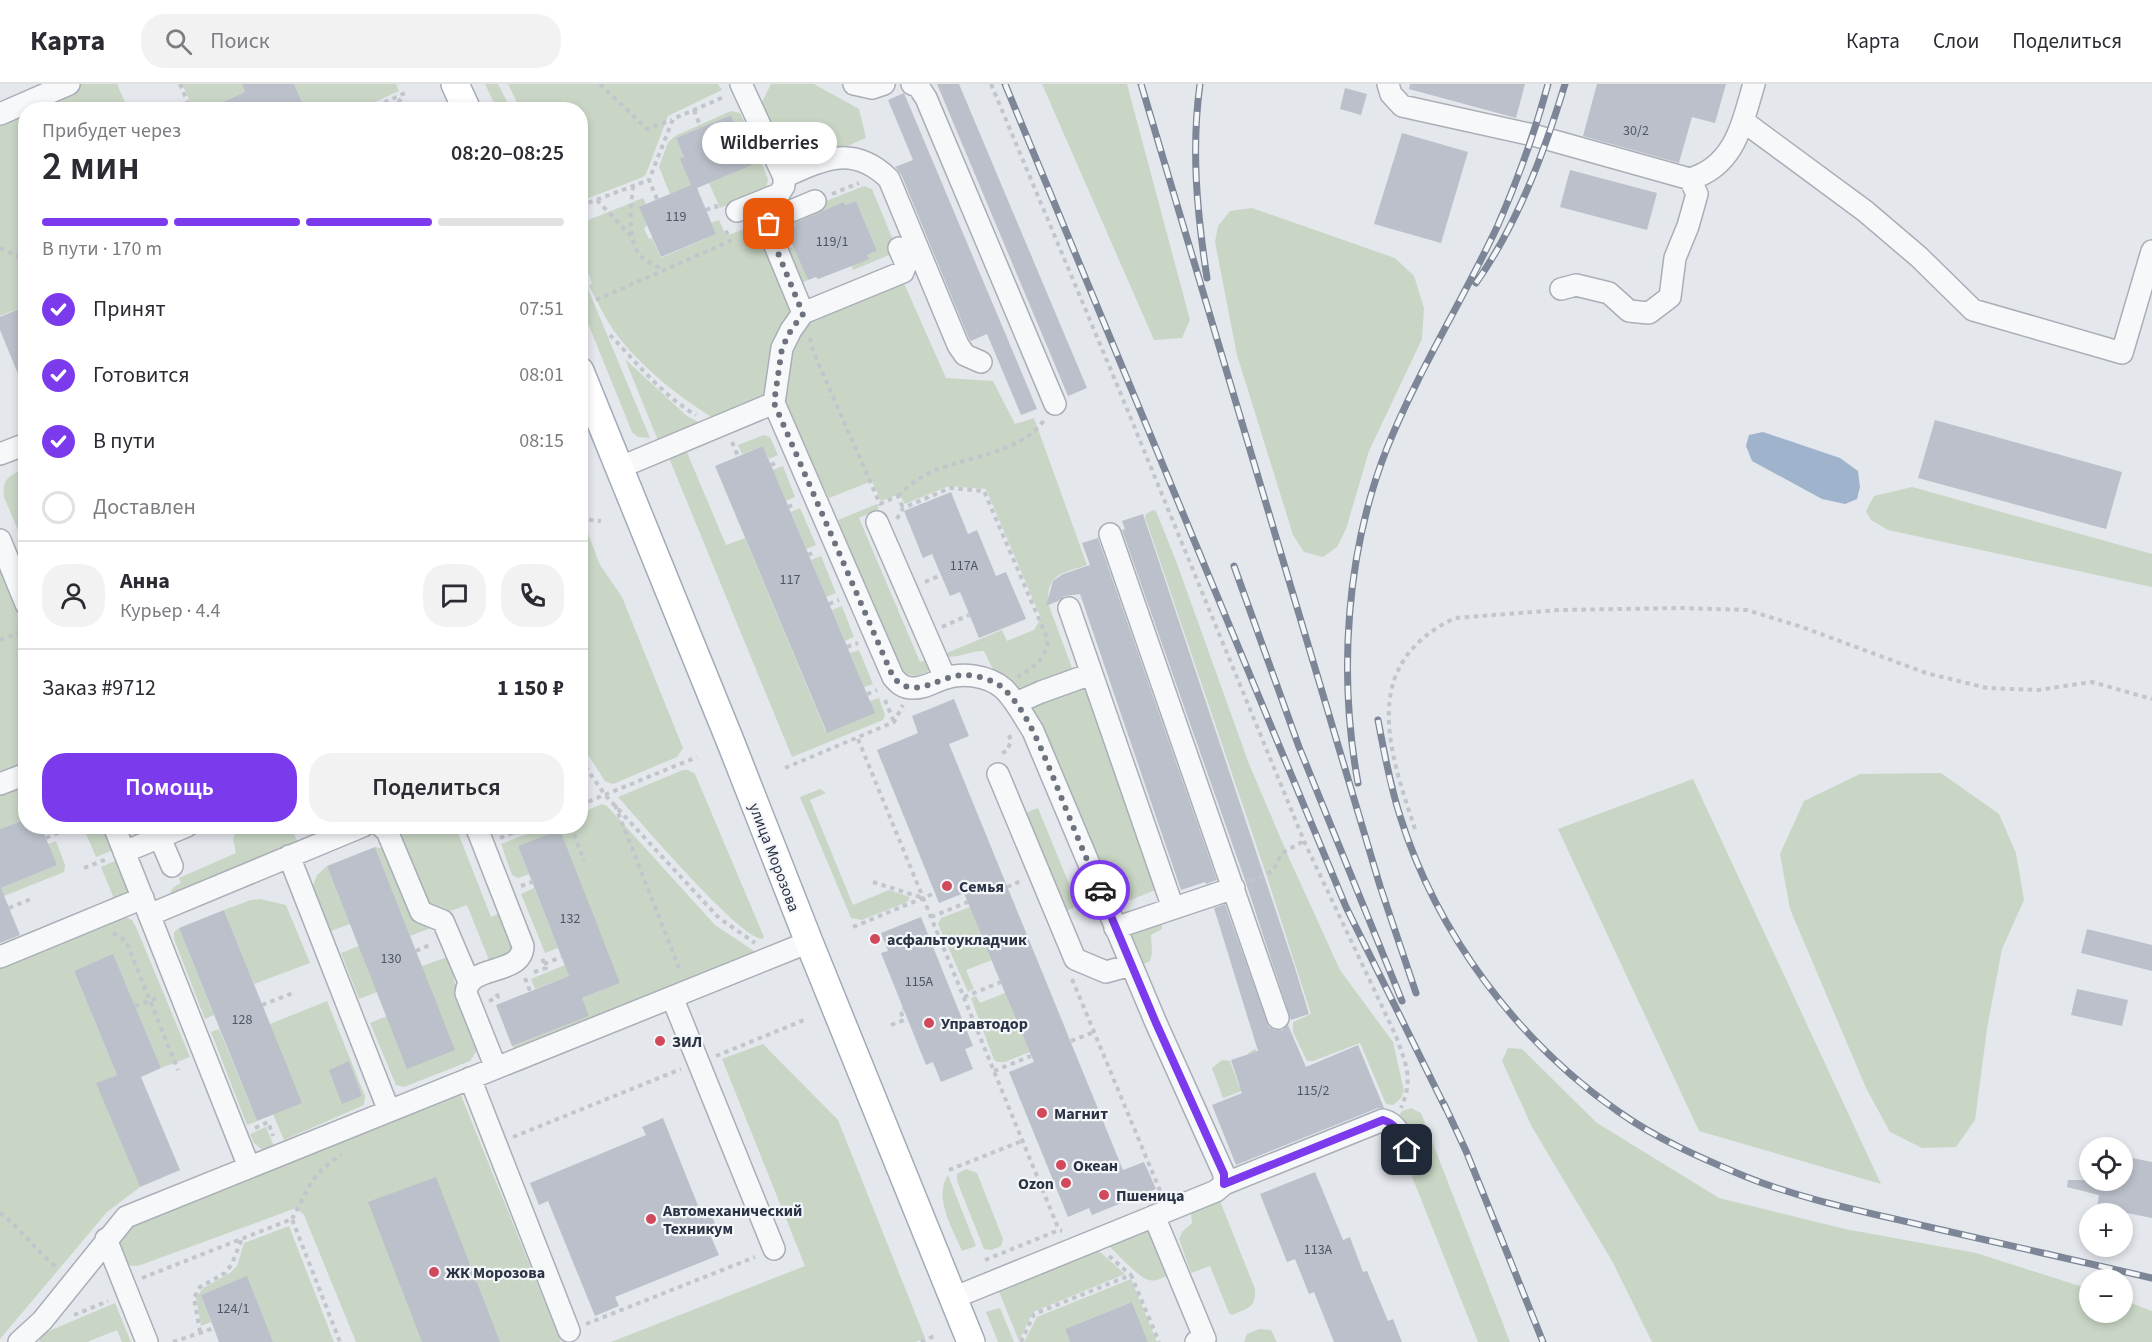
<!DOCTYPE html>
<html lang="ru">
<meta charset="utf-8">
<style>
:root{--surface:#fff;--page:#f2f2f3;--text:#2b2b33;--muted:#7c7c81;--line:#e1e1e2;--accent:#7c3aed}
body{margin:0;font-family:"Source Sans 3",sans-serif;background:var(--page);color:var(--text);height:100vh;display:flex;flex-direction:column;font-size:22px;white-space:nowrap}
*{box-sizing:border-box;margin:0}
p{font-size:20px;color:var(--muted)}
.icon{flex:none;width:33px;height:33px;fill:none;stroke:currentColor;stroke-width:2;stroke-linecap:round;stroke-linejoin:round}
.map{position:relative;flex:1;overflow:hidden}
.side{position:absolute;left:18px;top:18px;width:570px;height:732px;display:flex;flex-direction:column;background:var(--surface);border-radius:24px;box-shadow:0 3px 9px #0003}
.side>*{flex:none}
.controls{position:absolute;left:2079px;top:1053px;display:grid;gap:12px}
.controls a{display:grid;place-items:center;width:54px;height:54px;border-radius:50%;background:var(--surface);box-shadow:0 3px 9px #0003;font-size:30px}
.pin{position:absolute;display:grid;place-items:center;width:51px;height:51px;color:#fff;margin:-26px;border-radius:12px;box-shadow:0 3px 9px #0006}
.courier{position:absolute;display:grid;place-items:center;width:60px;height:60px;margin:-30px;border:4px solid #7c3aed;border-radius:50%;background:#fff;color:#222;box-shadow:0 2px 8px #0007}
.bubble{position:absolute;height:42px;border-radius:21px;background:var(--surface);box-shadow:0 3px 9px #0003;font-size:20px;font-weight:600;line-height:42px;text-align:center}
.headline em{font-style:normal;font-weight:600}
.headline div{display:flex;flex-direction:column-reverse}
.headline{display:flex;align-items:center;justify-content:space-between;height:102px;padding:0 24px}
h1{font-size:39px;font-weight:600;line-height:45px}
.bar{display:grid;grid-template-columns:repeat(4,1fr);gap:9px 6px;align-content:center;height:72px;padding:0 24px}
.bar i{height:8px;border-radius:4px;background:var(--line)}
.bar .selected{background:var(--accent)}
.bar p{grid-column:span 4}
.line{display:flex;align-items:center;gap:15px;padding:0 24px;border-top:2px solid var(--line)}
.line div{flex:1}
.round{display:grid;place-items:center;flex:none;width:63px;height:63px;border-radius:24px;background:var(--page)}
ol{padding:0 24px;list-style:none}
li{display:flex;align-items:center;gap:18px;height:66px}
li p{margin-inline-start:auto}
li .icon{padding:6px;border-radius:50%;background:var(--accent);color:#fff;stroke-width:4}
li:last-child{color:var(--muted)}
li i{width:33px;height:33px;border:3px solid var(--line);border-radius:50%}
.primary-button{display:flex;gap:12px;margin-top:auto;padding:12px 24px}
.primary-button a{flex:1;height:69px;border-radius:24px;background:var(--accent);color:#fff;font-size:24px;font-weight:600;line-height:69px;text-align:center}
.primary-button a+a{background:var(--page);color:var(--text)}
header{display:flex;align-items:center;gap:36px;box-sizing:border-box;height:84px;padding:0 30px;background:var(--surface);border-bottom:2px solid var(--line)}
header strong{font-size:28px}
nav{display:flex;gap:33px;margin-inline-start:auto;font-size:21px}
.search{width:420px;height:54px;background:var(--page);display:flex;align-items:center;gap:15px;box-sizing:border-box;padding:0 21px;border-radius:24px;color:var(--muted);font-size:22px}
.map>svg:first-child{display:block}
</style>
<header>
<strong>Карта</strong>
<div class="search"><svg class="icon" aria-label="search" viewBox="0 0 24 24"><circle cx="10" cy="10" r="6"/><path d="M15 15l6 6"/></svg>Поиск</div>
<nav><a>Карта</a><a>Слои</a><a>Поделиться</a></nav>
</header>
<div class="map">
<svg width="2152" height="1258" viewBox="0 0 2152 1258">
<rect width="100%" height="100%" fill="#e4e7ec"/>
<path fill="#c9d6c5" d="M78,0H117L128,25L32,26Z
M182,0H242L245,8L210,24L208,20L193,24Z
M294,0H396L399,7L360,25H306Z
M485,0H498L511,25H497Z
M508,0H718L722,6L668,32L646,90L643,93L581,117L580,26L520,25Z
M771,0H814L859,25L866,54L836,67L787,60L766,47L761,20Z
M1042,0H1127L1190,236L1182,254L1154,256Z
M731,27L740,29L745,40L737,44L731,31L676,54L695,100L670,110L659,83L668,58L677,51Z
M25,29V222L0,232V40Z
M755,62L768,95L766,105L720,124L709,99L752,81L746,65Z
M864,102L872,105L896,163L894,169L853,186L852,182L868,174L867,171L877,167L856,117L845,121L844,119L795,139L796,142L787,146L791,156L783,159L777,141L778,136Z
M643,114L646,120L640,123L647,142L644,144L649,155L652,154L661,174L716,150L711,139L719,136L726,152L759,139L797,230C774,264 768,274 765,316L717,336C681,315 642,284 617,251C606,237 598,218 589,202L592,199L581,170V139Z
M1252,124L1395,174L1414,192L1424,224L1422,255L1369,367L1346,445L1337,463L1323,473L1304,468L1293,451L1237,271L1215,158L1218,142L1230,127Z
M794,162L808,196L800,200L786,165Z
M581,188L650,354L638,353L632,348L581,222Z
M903,197L946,294L993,297L1015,340L1034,334L1087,481C1063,489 1047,489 1048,519L1075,592L1015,615L1000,600L984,567C970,566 954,577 942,571L1002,546L1007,557L1034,546L1041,534L986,405L949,402L905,420L899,410L881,417L872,397L829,414L796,347L782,325L789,265L809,235Z
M625,275L687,332L702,340L659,359Z
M764,351L770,353L778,371L769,375L763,362L742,370L738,361Z
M686,366L726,461L745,454L826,648L870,617L879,614L885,631L883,636L792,673L669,374Z
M783,382L795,413L786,417L773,386Z
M25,385V463L4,413C2,394 10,391 25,385Z
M1912,403L2152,470V503L1888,446L1871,436L1866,427L1874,412Z
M877,420L879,425L859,434L920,578L929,575L931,585C922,592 910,595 901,586L838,436Z
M800,424L816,461L806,465L791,428Z
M1153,426L1156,427L1176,477L1249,680L1289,774L1340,886L1393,958L1404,1007L1401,1014L1393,1021L1386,1020L1360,959L1313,977H1307L1293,948V938L1311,930L1268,796L1145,433L1146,430Z
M581,431L600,481L622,513L683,664L677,673L613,700L605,697L581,660Z
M821,472L836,509L826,513L811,476Z
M0,484L26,549L25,681L0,691Z
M842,522L854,553L845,557L832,526Z
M859,566L873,600L864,603L850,569Z
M1081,602L1085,605L1158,805L1118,821L1110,818L1024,621Z
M683,686H688L695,690L764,853L762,855C739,854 639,736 618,713Z
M1941,689L1999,730L2016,769L2024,816L2002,865L1987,945L1975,1036L1956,1063L1922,1064L1890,1048L1866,1004L1790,825L1780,770L1804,717L1860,690Z
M25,695V735L0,745V705Z
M1693,695L1881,1100L1699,1047L1558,745Z
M820,705L826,709L810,716L853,821L889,806L910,813L907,818L862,836L851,834L800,713Z
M602,720L607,722L715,841L754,867L755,872L734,878L514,964L512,962L588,932L582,914L620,899L518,762L529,790L518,794L512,791L501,760L546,743L580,742L581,729Z
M1038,724L1078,822L1060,829L1020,731Z
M83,743H105L114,766L96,773Z
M239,743H291L297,757L170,812C170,805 175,802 181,799L179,794L236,769L233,755Z
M394,743H463L457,746L491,833L498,830L501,833L513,862L511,867L489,876L467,821L450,827L426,818Z
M56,757L65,781L64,788L4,812L1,804L56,781L48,760Z
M375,763L384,765L436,842L410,852Z
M119,775L132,810L111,816L113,812L101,783Z
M327,782L350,840L331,847L313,802L317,791Z
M534,804L558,864L545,869L521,810Z
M260,815L286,821L310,879L254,900L224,826L251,816Z
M970,823L992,876L966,886L974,905L968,908L938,840L941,834Z
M126,833L132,836L136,843L190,973L161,984L113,871L74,887L117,991L97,999L140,1103L107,1128L0,1255V885Z
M1158,835L1162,839V845L1151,851L1152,869L1150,877L1142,881L1128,849Z
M179,844L214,931L205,935L174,855V848Z
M359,862L377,908L359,915L341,869Z
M450,872L456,907L477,963L476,968L470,977L404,1003L396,1001L370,939L387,932L422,882Z
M565,881L569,892L535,905L531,895Z
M1005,909L1030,968L1005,978H997L994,976L971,914L976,912L980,919Z
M327,917L365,1012L364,1021L284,1056L273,1030L270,940Z
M219,945L257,1037L247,1041L211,948Z
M763,960L838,1036L925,1254L916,1258H611L805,1182L722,975Z
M1508,964L1522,965L1597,1039L1719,1114L1845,1145L1976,1169L2089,1205L2090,1228H2122L2123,1216L2152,1227V1258H1652L1612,1177L1532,1043L1502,977Z
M1255,965L1276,994L1223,1014L1212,984L1222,976L1230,977L1239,1002L1256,994L1248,969Z
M460,1009L561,1258H356L304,1131L296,1124L138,1182L125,1181L117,1159L131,1142Z
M1411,1024L1421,1029L1510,1258H1478L1405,1075L1396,1035L1402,1027Z
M266,1043L275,1065L265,1068L254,1059L250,1050Z
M966,1085L977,1089L1003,1155L1001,1162L992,1166L984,1165L957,1097V1090Z
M948,1091L976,1162L962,1167C953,1145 933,1114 948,1091Z
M1220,1117L1255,1205C1256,1224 1248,1224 1232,1231L1229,1229L1210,1182L1191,1189L1179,1155L1182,1148L1192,1139L1191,1129Z
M1150,1138L1168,1191C1162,1194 1156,1198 1149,1196C1137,1193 1114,1166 1104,1157Z
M289,1142L334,1258H273L247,1193L201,1211L211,1238L201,1242L196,1214L203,1204L230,1189L237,1182L244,1159Z
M1092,1161L1125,1190L1033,1228L1019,1257L996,1200Z
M1131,1195L1157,1258H1148L1132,1218L1065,1245L1070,1258H1024L1037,1233Z
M115,1219L131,1258H122L117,1246L87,1258H39L41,1252L49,1247Z
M1000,1224L1014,1258H998L986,1228Z
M1259,1245L1271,1246L1277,1258H1244L1247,1250Z"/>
<path fill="#9fb4cc" d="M1763,348L1840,374L1858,387L1860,403L1857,415L1845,420L1822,415L1752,377L1746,362L1749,351Z"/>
<path fill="#bbc0ca" d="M242,0H294L306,26H205L245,8Z
M937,0H959L1087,304L1068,312Z
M1410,0H1525L1516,34L1409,5Z
M1597,0H1726L1715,39L1692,33L1679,79L1583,52Z
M1345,4L1367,10L1361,31L1340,25Z
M904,9L1037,325L1021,331L987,250L971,257L969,255L901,90L895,83L913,76L888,16Z
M731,31L752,81L697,104L716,150L661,173L639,123L691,101L680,75L684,73L676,54Z
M1402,49L1468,68L1441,159L1374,140Z
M1570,86L1657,109L1647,146L1560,123Z
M856,117L877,167L867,171L869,175L852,182L818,195L816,193L808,196L786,146L796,142L795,139L821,128L844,118L845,121Z
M26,222V307H25L0,246V233Z
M1935,336L2122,388L2106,445L1918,394Z
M763,362L875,629L827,649L715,382Z
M951,408L968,450L977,446L996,492L1006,488L1026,535L979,554L960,508L950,512L932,470L923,474L904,427Z
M1143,430L1295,884L1309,930L1291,936L1246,799L1122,446L1125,445L1122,437Z
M1098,454L1217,796L1206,800L1205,798L1181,806L1080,510L1065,512L1058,517L1046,522L1053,497L1063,490L1090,481L1082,459Z
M954,615L969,652L949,660L1123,1086L1144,1078L1156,1105L1092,1131L1089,1124L1068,1133L1009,988L1034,978L1005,909L964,809L939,819L877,666L918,649L912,632Z
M26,735V742H41L57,781L1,804L20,851L0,859V745Z
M560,746L620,899L582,914L589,932L512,962L496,921L569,892L518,762Z
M375,763L455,966L407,985L327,782Z
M1225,820L1269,943L1275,946H1282L1288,941L1306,983L1358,961L1384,1024H1378L1236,1081L1212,1021L1242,1009L1231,976L1258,967L1214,824Z
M224,826L302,1019L257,1037L179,844Z
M921,833L973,962L965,965L973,985L941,998L933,978L926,981L881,869L888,867L881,849Z
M2087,845L2152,861V887L2081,869Z
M113,870L161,984L141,993L180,1086L140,1103L96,999L117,991L74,887Z
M2077,905L2128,916L2122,942L2071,931Z
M349,977L362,1012L342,1020L329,986Z
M663,1034L699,1124L707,1121L716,1142L708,1146L719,1171L615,1213L619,1222L595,1232L548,1117L539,1121L530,1099L646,1051L642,1043Z
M2122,1072L2152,1078V1134L2097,1123L2099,1111L2067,1103L2068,1096H2122Z
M1315,1088L1343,1156L1350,1153L1363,1188L1367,1187L1388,1237L1393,1235L1402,1258H1334L1314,1208L1309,1210L1295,1175L1287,1178L1260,1110Z
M436,1093L500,1258H422L368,1118Z
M247,1192L273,1258H219L201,1211Z
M1132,1218L1148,1258H1070L1065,1245Z"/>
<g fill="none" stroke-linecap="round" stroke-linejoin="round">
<defs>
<path id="minor" d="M854,0L872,4L884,0
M912,0L918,2L926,14L1055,320
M1388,0L1391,10L1402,22L1533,51L1690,95C1735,82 1742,40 1754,0
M0,30L69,0
M1743,37L1865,127L1919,173L1973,226L2122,269L2152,167
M784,93C824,75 853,60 889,95L958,261L965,271L981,278
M815,117L772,135L769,147L803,229L903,188L906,180L899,164
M737,127L779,110L784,102V93L741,0
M1561,205L1576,201L1609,209L1629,227L1649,229L1670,213L1675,174L1688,142L1697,110L1690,95
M803,229L791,246L782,264L774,319L893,593C898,599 903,604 912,604C923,605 933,598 943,595C962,588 988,591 1004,605C1016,617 1024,633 1033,647L1156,939L1224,1090V1100L1216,1107L953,1214
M0,370L26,360
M621,383L774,319
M877,438L945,594
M1110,450L1278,934
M0,456L26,520
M1069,524L1173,824
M1016,619L1041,608L1091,590
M998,690L1075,875L1106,888L1131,881
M0,700L26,690
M114,742L249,1083
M155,742L172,782
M381,742L387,747L421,828L443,837L469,898
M476,742L523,862C522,893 468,879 466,909L496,984
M124,768L187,742
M289,772L389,1027
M149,831L363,742
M1115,844L1234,804
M0,873L143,814
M672,913L774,1165
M470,994L569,1247
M1224,1100L1383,1036C1398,1040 1401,1053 1407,1066
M1154,1132L1205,1255L1196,1258
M106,1155L147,1258
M19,1258L42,1237L126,1133L809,858"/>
<path id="major" d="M455,0L467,26
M580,287L731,659L809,858L971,1258"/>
</defs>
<use href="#minor" stroke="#a9aeb7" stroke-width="24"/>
<use href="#major" stroke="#a3abb8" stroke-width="30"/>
<path stroke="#c2c5cb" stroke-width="4" stroke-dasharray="4.5 4.5" stroke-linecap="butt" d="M180,0L191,26
M600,0L647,45L672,36
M991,0L1118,303L1304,757L1396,952C1406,981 1414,994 1401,1024
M368,26L405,9
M393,26L403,12
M694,26L701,44
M633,102C631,121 626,161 643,174C649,179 657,182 664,186
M832,110L859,99
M657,115L649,96L673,35L726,12
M597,116L632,153
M580,122L649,96
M706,126L716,122L717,125
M0,164L26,176
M596,216L730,157L725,144
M610,251C636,278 663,312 696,331
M810,254L813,267L880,420L898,412L903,424
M732,358L738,372
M771,381L779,377
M898,412C909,401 921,392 936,386C968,373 1024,367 1044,336
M788,423L796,420
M580,435L601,437
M897,435L903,424L950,404L984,407L1048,556C1045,576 1034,583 1018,593
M808,471L816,467
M925,498L941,491
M829,520L839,516
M942,543L969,531
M0,556L26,546
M847,563L858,559
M867,610L877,606
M885,616L894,638
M858,655L1059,1146
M1002,669L1007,667L1011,657L1009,651
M580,675L605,711L719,834L755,859
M785,684L894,638L903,621
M580,721L697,673
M615,721L681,889
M571,742L584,777
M1415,745C1388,664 1359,580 1455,534L1559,526L1681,524L1747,526L1802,543L1926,589L1987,604L2038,606L2092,598L2152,615
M46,754L67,745
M500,754L529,742
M84,784L107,775
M1251,797L1273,787L1282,769L1304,757
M873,798L923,814
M521,802L532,798
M1007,803L1021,797
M9,824L31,815
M931,833L968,818
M853,843L935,809
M113,849L126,857L178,986
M416,867L432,860
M544,880L561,873
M534,888L546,884L542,874
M525,894L530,907
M1072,895L1161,1109
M964,913L1001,898
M489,917L498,913L495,907
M262,921L293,909
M135,922L160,913
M891,941L904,936L900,926L903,925
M1071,957L1094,948
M716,972L804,936
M994,987L1031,972
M255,1044L268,1038L273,1052
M513,1053L681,985
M949,1086L1022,1057
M0,1129C22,1145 36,1168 58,1184
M292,1135L311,1099L321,1086L341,1070
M1109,1172L1131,1191
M985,1176L1059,1146L1062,1147
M142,1194L292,1135L340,1258
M74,1231L108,1217
M586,1240L755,1173
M200,1248L194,1214L200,1203L225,1189L232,1180L242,1154
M173,1258L214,1244
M921,1258L934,1252
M1021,1258L1034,1230L1131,1191L1159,1258"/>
<use href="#minor" stroke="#f7f8fa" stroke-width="21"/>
<use href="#major" stroke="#fff" stroke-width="27"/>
<defs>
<path id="rail" d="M1005,0L1346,823L1446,1025
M1141,0L1380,802L1416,909
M1200,0C1191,65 1197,129 1207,194
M1476,199C1518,139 1544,69 1565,0
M1234,482L1299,663L1402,917
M1378,636C1384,668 1390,701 1400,732C1437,850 1518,958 1619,1028C1657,1055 1701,1074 1744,1092C1803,1116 1867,1128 1929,1143C2003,1160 2078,1177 2152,1194
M1358,699C1338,590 1346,468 1387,364C1418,287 1463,216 1498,141C1518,95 1535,48 1548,0
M1444,1020L1466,1067L1543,1258"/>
</defs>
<use href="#rail" stroke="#7d8696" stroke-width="7"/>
<use href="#rail" stroke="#f4f6f9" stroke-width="4.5" stroke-dasharray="14" stroke-linecap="butt"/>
</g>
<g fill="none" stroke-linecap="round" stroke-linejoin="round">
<path stroke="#6c737f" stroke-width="6" stroke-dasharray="0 10.8" d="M769,140V147L803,230L791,246L782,264L774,319L893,593C915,618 938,591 965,591C977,591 993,596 1003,604C1028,627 1043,670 1056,700C1070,736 1085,771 1100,806"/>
<path stroke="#7c3aed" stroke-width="8" d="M1100,806L1156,939L1224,1090V1100L1383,1036C1398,1040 1401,1053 1407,1066"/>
</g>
<g fill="#d1495b" stroke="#f4f6f9" stroke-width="2">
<circle cx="947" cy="802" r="6"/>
<circle cx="875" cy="855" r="6"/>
<circle cx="929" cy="939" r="6"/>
<circle cx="660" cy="957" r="6"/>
<circle cx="1042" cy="1029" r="6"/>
<circle cx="1061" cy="1081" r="6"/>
<circle cx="1066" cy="1099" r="6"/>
<circle cx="1104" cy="1111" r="6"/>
<circle cx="651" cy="1135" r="6"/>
<circle cx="434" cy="1188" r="6"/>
</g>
<g text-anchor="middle" stroke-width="4.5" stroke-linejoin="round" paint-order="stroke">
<g font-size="14" fill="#4f5766">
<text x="1636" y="51">30/2</text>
<text x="676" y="137">119</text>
<text x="832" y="162">119/1</text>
<text x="964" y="486">117А</text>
<text x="790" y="500">117</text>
<text x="570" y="839">132</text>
<text x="391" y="879">130</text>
<text x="919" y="902">115А</text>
<text x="242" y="940">128</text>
<text x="1313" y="1011">115/2</text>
<text x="1318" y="1170">113А</text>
<text x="233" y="1229">124/1</text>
</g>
<g font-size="16" fill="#2b3445" stroke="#f4f6f9">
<text transform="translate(775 773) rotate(69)" y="6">улица Морозова</text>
</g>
<g font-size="16" font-weight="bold" fill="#2b3445" stroke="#f4f6f9" text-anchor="start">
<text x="959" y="808">Семья</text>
<text x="887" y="861">асфальтоукладчик</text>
<text x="941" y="945">Управтодор</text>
<text x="672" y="963">ЗИЛ</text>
<text x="1054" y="1035">Магнит</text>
<text x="1073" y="1087">Океан</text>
<text x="1054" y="1105" text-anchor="end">Ozon</text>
<text x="1116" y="1117">Пшеница</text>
<text x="663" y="1132">Автомеханический<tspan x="663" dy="18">Техникум</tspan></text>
<text x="446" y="1194">ЖК Морозова</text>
</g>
</g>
</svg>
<div class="controls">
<a><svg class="icon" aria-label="locate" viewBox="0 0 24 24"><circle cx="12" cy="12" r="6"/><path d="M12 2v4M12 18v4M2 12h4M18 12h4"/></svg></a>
<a>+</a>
<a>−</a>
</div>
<div class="pin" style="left:769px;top:140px;background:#ea580c"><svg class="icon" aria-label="bag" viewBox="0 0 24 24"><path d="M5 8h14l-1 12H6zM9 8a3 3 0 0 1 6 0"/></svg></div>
<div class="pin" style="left:1407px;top:1066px;background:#1f2937"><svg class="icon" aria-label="home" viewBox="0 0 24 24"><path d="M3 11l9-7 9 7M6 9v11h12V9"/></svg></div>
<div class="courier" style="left:1100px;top:806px"><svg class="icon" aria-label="car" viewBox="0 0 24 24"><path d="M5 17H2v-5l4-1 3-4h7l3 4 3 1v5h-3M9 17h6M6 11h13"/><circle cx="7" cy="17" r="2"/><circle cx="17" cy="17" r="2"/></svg></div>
<div class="bubble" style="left:702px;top:38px;width:135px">Wildberries</div>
<section class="side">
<div class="headline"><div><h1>2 мин</h1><p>Прибудет через</p></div><em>08:20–08:25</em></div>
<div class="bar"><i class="selected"></i><i class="selected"></i><i class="selected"></i><i></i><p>В пути · 170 m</p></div>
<ol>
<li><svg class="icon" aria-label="check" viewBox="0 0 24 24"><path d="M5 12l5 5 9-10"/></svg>Принят<p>07:51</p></li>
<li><svg class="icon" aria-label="check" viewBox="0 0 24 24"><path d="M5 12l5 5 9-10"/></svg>Готовится<p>08:01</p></li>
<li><svg class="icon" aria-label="check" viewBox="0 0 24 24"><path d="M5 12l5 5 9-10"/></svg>В пути<p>08:15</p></li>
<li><i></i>Доставлен</li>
</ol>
<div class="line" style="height:108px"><a class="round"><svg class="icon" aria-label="person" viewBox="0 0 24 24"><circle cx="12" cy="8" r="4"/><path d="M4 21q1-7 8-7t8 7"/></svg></a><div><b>Анна</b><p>Курьер · 4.4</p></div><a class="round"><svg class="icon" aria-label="chat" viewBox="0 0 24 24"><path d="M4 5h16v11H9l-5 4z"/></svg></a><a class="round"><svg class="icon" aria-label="phone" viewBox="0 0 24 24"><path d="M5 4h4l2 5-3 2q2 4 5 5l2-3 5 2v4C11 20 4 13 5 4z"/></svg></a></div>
<div class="line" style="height:78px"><div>Заказ #9712</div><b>1 150 ₽</b></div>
<div class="primary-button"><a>Помощь</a><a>Поделиться</a></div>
</section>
</div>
